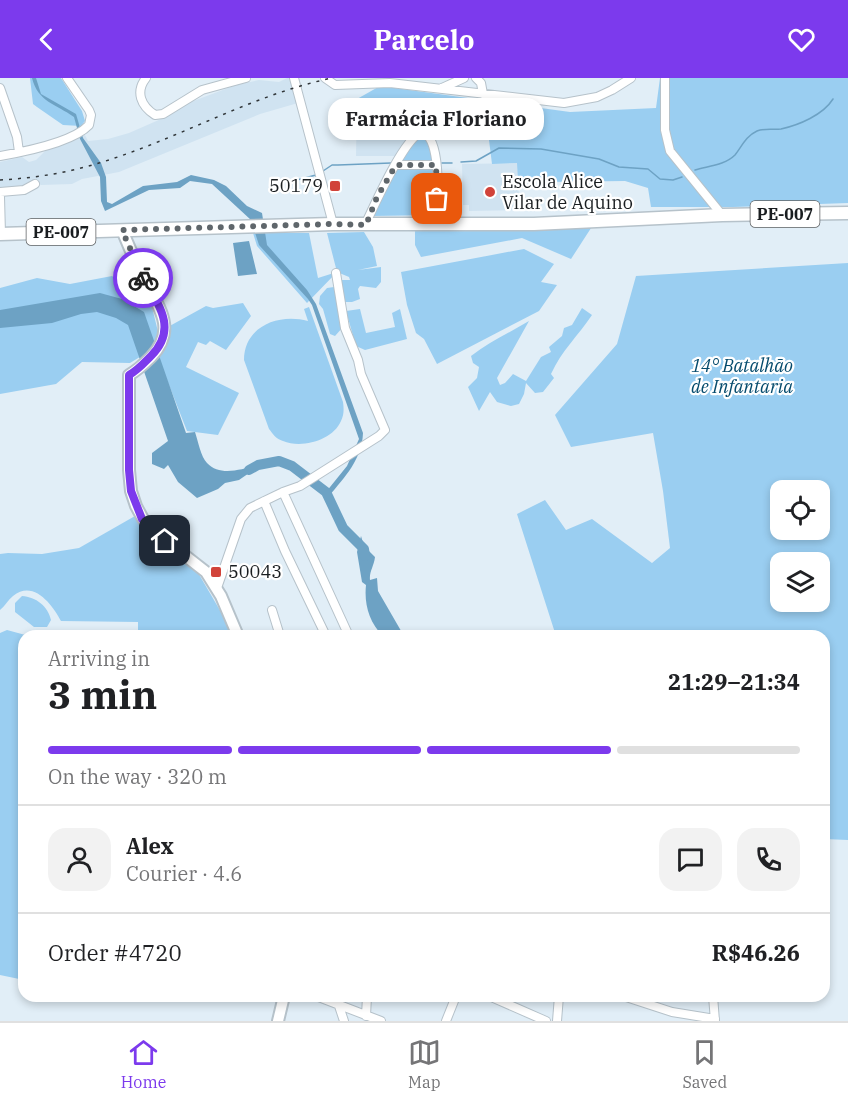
<!DOCTYPE html>
<meta charset="utf-8">
<style>
:root{--surface:#fff;--page:#f2f2f2;--text:#202124;--muted:#757577;--line:#e0e0e0;--accent:#7c3aed}
body{margin:0;font-family:"IBM Plex Serif",serif;background:var(--page);color:var(--text);height:100vh;display:flex;flex-direction:column;font-size:22px;white-space:nowrap}
*{box-sizing:border-box;margin:0}
p{font-size:20px;color:var(--muted)}
.icon{flex:none;width:33px;height:33px;fill:none;stroke:currentColor;stroke-width:2;stroke-linecap:round;stroke-linejoin:round}
.map{position:relative;flex:1;overflow:hidden}
.details{position:absolute;left:18px;top:552px;width:812px;height:372px;display:flex;flex-direction:column;background:var(--surface);border-radius:18px;box-shadow:0 3px 9px #0003}
.details>*{flex:none}
.buttons{position:absolute;left:770px;top:402px;display:grid;gap:12px}
.buttons a{display:grid;place-items:center;width:60px;height:60px;border-radius:12px;background:var(--surface);box-shadow:0 3px 9px #0003;font-size:30px}
.pin{position:absolute;display:grid;place-items:center;width:51px;height:51px;color:#fff;margin:-26px;border-radius:12px;box-shadow:0 3px 9px #0006}
.courier{position:absolute;display:grid;place-items:center;width:60px;height:60px;margin:-30px;border:4px solid #7c3aed;border-radius:50%;background:#fff;color:#222;box-shadow:0 2px 8px #0007}
.bubble{position:absolute;height:42px;border-radius:18px;background:var(--surface);box-shadow:0 3px 9px #0003;font-size:20px;font-weight:700;line-height:42px;text-align:center}
.headline em{font-style:normal;font-weight:700}
.headline div{display:flex;flex-direction:column-reverse}
.headline{display:flex;align-items:center;justify-content:space-between;height:102px;padding:0 30px}
h1{font-size:39px;font-weight:700;line-height:45px}
.bar{display:grid;grid-template-columns:repeat(4,1fr);gap:9px 6px;align-content:center;height:72px;padding:0 30px}
.bar i{height:8px;border-radius:4px;background:var(--line)}
.bar .active{background:var(--accent)}
.bar p{grid-column:span 4}
.line{display:flex;align-items:center;gap:15px;padding:0 30px;border-top:2px solid var(--line)}
.line div{flex:1}
.round{display:grid;place-items:center;flex:none;width:63px;height:63px;border-radius:18px;background:var(--page)}
header{display:flex;justify-content:space-between;align-items:center;height:78px;padding:0 30px;background:var(--accent);color:#fff;font-size:27px;font-weight:700}
.tabs{display:flex;justify-content:space-around;align-items:center;height:84px;border-top:2px solid var(--line);background:var(--surface);font-size:16px;color:var(--muted)}
.tabs a{display:grid;justify-items:center;gap:3px}
.tabs .active{color:var(--accent)}
.map>svg:first-child{display:block}
</style>
<header><svg class="icon" aria-label="back" viewBox="0 0 24 24"><path d="M15 5l-7 7 7 7"/></svg>Parcelo<svg class="icon" aria-label="heart" viewBox="0 0 24 24"><path d="M12 20l-8-8c-3-5 5-10 8-4 3-6 11-1 8 4z"/></svg></header>
<div class="map">
<svg width="848" height="943" viewBox="0 0 848 943">
<rect width="100%" height="100%" fill="#e1eef7"/>
<path fill="#d0e3f1" d="M287,0H289L298,25L260,36L119,94L82,101L72,106L41,107L37,105L30,108L0,111V84L22,79L29,84L36,82L45,73L85,57L88,63L108,61L129,55L161,41L188,25L236,7L259,2L279,4Z
M357,21L418,32L414,46L411,49L412,54L396,78H356Z
M518,85L519,132L469,133V127H463L462,86Z"/>
<path fill="#9acef1" fill-rule="evenodd" d="M30,0H61L82,33L85,43L81,48L63,47L37,29L33,26Z
M660,0H848V125L733,129H651L648,110L625,103L548,104L518,101L517,85L492,86L488,54L442,53L418,32L357,21L380,8L570,34L656,30Z
M425,54L437,87L439,137L371,138L416,57Z
M593,147L571,181L522,160L421,179L415,167V152Z
M364,154L373,169L377,188L358,192L381,189V204L376,210L360,208L358,211L360,221L352,224H343V249L335,258L330,256L323,231L319,226L320,218L327,210L334,209L335,211L337,202H350L349,199L337,194L307,225L257,168L253,155H309L318,200L337,194L327,155Z
M524,171L554,186L541,204L557,207L539,233L437,286L424,261L416,255L407,227L401,194Z
M848,185V762L824,761V558H556L517,436L545,422L566,452L592,441L652,485L670,470L663,413L653,355L571,369L555,337L617,266L636,198ZM780,412H819V452H780ZM780,484H819V524H780Z
M112,198L151,225L161,266L130,285L82,284L56,306L0,316V210L37,200L70,206Z
M243,225L251,238L226,272L210,263L206,267L198,264L186,289L239,315L218,357L187,353L160,284L158,271L166,250L206,228L213,230Z
M309,229L343,324C344,331 344,337 341,343C333,362 302,371 283,363C276,361 273,356 269,351L244,282C244,248 279,235 308,243L304,231Z
M582,230L592,237C578,258 562,272 551,296L554,300L543,314L535,315L526,305L524,316L519,326L511,328L497,324L490,314L479,333L468,309L477,300L479,289L473,285L471,278C489,264 509,255 529,243L497,300L500,307L505,305L513,296L526,303L541,279L551,274L549,269L562,258L564,250L572,247Z
M360,231L366,255L395,249L392,235L400,231L407,261L365,272L356,268L346,233Z
M135,438L197,493L235,558H138V544L61,543C53,528 34,501 13,518C8,522 5,528 0,532V476L8,475L42,476L79,470Z
M22,518C36,519 48,528 51,542L47,549H34L15,534V525Z
M7,552L29,558H24V902L0,897V555Z"/>
<path fill="#6da2c4" d="M32,0H36L41,16L76,36L83,60L101,85L106,99L107,124L112,126L143,108L177,104L191,97L214,102L226,108L247,128L262,135L267,167L307,212L316,226L363,355C362,381 345,399 329,418L326,414L347,388L359,361L312,227L308,221L259,167L251,142L212,106L190,103L180,110L149,112L105,133L101,123L100,99L80,61L74,39C56,26 38,24 32,0Z
M249,163L257,196L238,198L233,165Z
M100,215L122,221L144,234L186,355L195,354C198,363 201,379 207,385C221,400 245,390 262,386L239,402L225,405L218,411L197,420L178,404L168,387L164,391L152,386V375L168,363L128,247L116,240L97,234L81,236L52,245L0,250V232Z
M361,458L364,468L375,479C374,488 369,494 370,502L377,500L378,513L404,558H383C369,544 364,526 366,507L362,504L357,474Z"/>
<g fill="none" stroke-linecap="round" stroke-linejoin="round">
<path stroke="#6da2c4" stroke-width="1.5" d="M461,84L476,83L499,70L541,71L599,81L619,89L648,91L660,101L673,102L682,99
M442,85H452
M695,92C708,88 725,87 735,77C742,68 746,58 757,53C764,50 773,52 781,51C799,47 823,37 833,21
M323,93L332,87H338L391,85
M293,103L316,97"/>
<path stroke="#6da2c4" stroke-width="10" d="M249,392L258,387L279,383L292,388L326,414L343,450L364,471L365,478"/>
<defs>
<path id="street" d="M146,0C135,14 141,28 155,37L163,36L202,12L246,0
M294,0L333,146
M325,0L335,7L390,5L564,25L597,19L612,12L631,0
M476,0L481,5L483,16
M665,0V52L670,73L722,137
M0,10L17,59L19,74
M442,10L464,0
M0,78C23,74 73,64 89,47L91,37L89,32L67,0
M396,87H436
M0,114L24,112L35,106
M0,119L1,156
M365,147C374,128 403,62 421,54C443,57 437,128 438,146
M283,414L349,558
M264,423L285,473L326,558
M217,510L241,441L250,430L283,414L300,408L379,358L385,352L361,296L358,282L345,250L336,195
M272,532L280,558
M316,918L381,943
M489,918L546,943
M623,918L672,934L715,941
M713,918L715,943
M339,928L344,943
M366,938L367,918
M446,943L456,918
M557,943L559,918"/>
<path id="secondary" d="M122,152C128,166 134,181 141,195C155,225 180,249 151,279C144,286 138,292 129,297V392L131,413L136,428L143,441L151,451L206,494L221,518L238,558
M278,943L284,918"/>
<path id="primary" d="M0,156L333,146H534L722,137L848,135"/>
</defs>
<use href="#street" stroke="#b6c2ca" stroke-width="10"/>
<use href="#secondary" stroke="#b6c2ca" stroke-width="14"/>
<use href="#primary" stroke="#b6c2ca" stroke-width="15"/>
<use href="#street" stroke="#fff" stroke-width="8"/>
<use href="#secondary" stroke="#fff" stroke-width="10"/>
<use href="#primary" stroke="#fff" stroke-width="12"/>
<path stroke="#313639" stroke-width="1.5" stroke-dasharray="3 6" stroke-linecap="butt" d="M0,102C34,100 67,95 99,85C179,61 251,17 332,0"/>
</g>
<g fill="none" stroke-linecap="round" stroke-linejoin="round">
<path stroke="#5f666b" stroke-width="6" stroke-dasharray="0 10.8" d="M143,200L122,152L333,146L366,147L377,119L396,87H436L437,121"/>
<path stroke="#7c3aed" stroke-width="8" d="M143,200C159,227 178,251 151,278C144,285 138,292 129,297V392L131,413L142,441L165,463"/>
</g>
<g fill="#d1433a" stroke="#fff" stroke-width="2">
<rect x="329" y="102" width="12" height="12" rx="3"/>
<circle cx="490" cy="114" r="6"/>
<rect x="210" y="488" width="12" height="12" rx="3"/>
</g>
<g text-anchor="middle" stroke-width="4.5" stroke-linejoin="round" paint-order="stroke">
<g fill="#fff" stroke="#5e6163" stroke-width="1.5">
<rect x="750.5" y="123" width="69" height="26" rx="4.5"/>
<rect x="26.5" y="141" width="69" height="26" rx="4.5"/>
</g>
<g font-size="16" font-weight="bold" fill="#191d20">
<text x="785" y="142">PE-007</text>
<text x="61" y="160">PE-007</text>
</g>
<g font-size="18" fill="#191d20" stroke="#fff" text-anchor="start">
<text x="502" y="110">Escola Alice<tspan x="502" dy="21">Vilar de Aquino</tspan></text>
<text x="323" y="114" text-anchor="end">50179</text>
<text x="228" y="500">50043</text>
</g>
<g font-size="18" font-style="italic" fill="#054b6d" stroke="#fff">
<text x="742" y="294">14° Batalhão<tspan x="742" dy="21">de Infantaria</tspan></text>
</g>
</g>
</svg>
<div class="buttons">
<a><svg class="icon" aria-label="locate" viewBox="0 0 24 24"><circle cx="12" cy="12" r="6"/><path d="M12 2v4M12 18v4M2 12h4M18 12h4"/></svg></a>
<a><svg class="icon" aria-label="layers" viewBox="0 0 24 24"><path d="M12 4l9 5-9 5-9-5zM3 14l9 5 9-5"/></svg></a>
</div>
<div class="pin" style="left:437px;top:121px;background:#ea580c"><svg class="icon" aria-label="bag" viewBox="0 0 24 24"><path d="M5 8h14l-1 12H6zM9 8a3 3 0 0 1 6 0"/></svg></div>
<div class="pin" style="left:165px;top:463px;background:#1f2937"><svg class="icon" aria-label="home" viewBox="0 0 24 24"><path d="M3 11l9-7 9 7M6 9v11h12V9"/></svg></div>
<div class="courier" style="left:143px;top:200px"><svg class="icon" aria-label="bike" viewBox="0 0 24 24"><circle cx="6" cy="16" r="4"/><circle cx="18" cy="16" r="4"/><path d="M6 16l4-8h5l3 8M10 8l3 8H6M13 5h3"/></svg></div>
<div class="bubble" style="left:328px;top:20px;width:216px">Farmácia Floriano</div>
<section class="details">
<div class="headline"><div><h1>3 min</h1><p>Arriving in</p></div><em>21:29–21:34</em></div>
<div class="bar"><i class="active"></i><i class="active"></i><i class="active"></i><i></i><p>On the way · 320 m</p></div>
<div class="line" style="height:108px"><a class="round"><svg class="icon" aria-label="person" viewBox="0 0 24 24"><circle cx="12" cy="8" r="4"/><path d="M4 21q1-7 8-7t8 7"/></svg></a><div><b>Alex</b><p>Courier · 4.6</p></div><a class="round"><svg class="icon" aria-label="chat" viewBox="0 0 24 24"><path d="M4 5h16v11H9l-5 4z"/></svg></a><a class="round"><svg class="icon" aria-label="phone" viewBox="0 0 24 24"><path d="M5 4h4l2 5-3 2q2 4 5 5l2-3 5 2v4C11 20 4 13 5 4z"/></svg></a></div>
<div class="line" style="height:78px"><div>Order #4720</div><b>R$46.26</b></div>
</section>
</div>
<nav class="tabs">
<a class="active"><svg class="icon" aria-label="home" viewBox="0 0 24 24"><path d="M3 11l9-7 9 7M6 9v11h12V9"/></svg>Home</a>
<a><svg class="icon" aria-label="map" viewBox="0 0 24 24"><path d="M3 6l6-2 6 2 6-2v14l-6 2-6-2-6 2zM9 4v14M15 6v14"/></svg>Map</a>
<a><svg class="icon" aria-label="saved" viewBox="0 0 24 24"><path d="M7 4h10v16l-5-4-5 4z"/></svg>Saved</a>
</nav>
